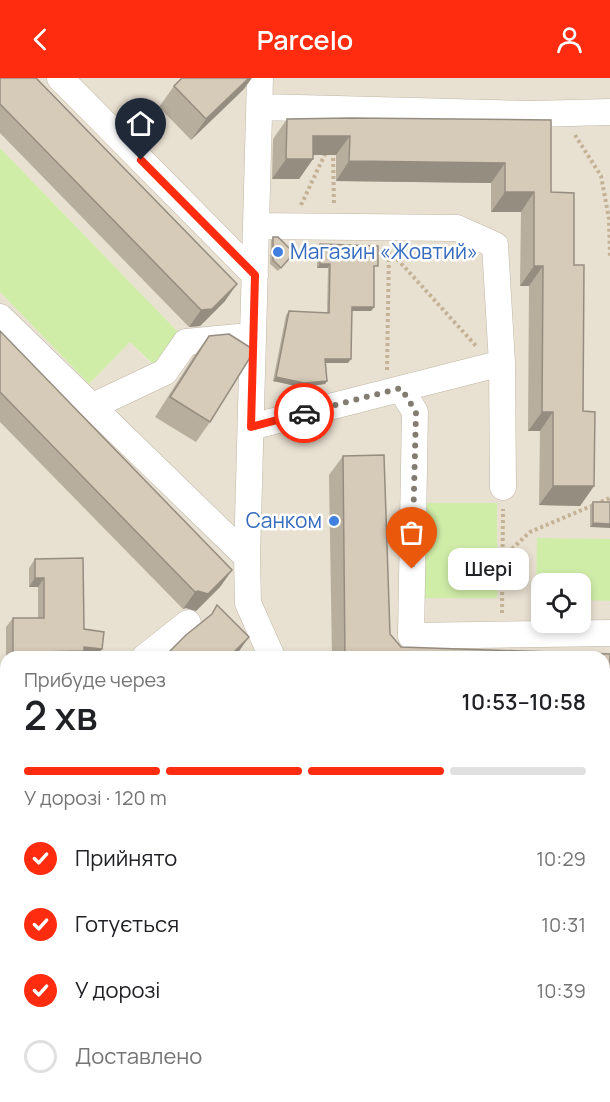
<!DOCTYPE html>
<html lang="uk">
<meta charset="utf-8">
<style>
:root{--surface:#fff;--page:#f6f6f6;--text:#202124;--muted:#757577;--line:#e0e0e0;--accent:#ff2c10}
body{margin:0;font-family:Manrope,sans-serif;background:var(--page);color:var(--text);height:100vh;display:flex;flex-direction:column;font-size:22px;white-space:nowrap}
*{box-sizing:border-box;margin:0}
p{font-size:20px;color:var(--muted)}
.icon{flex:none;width:33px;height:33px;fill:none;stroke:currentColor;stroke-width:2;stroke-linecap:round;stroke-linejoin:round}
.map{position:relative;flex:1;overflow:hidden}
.details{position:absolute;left:0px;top:573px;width:610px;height:452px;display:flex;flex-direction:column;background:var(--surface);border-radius:18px 18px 0 0;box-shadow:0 3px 9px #0003}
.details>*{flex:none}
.tools{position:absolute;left:531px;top:495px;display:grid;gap:12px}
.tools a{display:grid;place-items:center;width:60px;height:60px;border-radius:12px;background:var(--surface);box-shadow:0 3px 9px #0003;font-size:30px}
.pin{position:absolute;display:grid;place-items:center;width:51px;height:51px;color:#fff;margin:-62px -26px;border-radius:50% 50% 50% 0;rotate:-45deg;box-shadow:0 0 6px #0007}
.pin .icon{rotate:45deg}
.courier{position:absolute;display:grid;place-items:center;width:60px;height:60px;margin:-30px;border:4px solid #ff2c10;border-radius:50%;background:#fff;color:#222;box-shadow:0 2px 8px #0007}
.bubble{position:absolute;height:42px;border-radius:12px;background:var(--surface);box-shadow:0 3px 9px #0003;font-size:20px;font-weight:600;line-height:42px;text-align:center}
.overview em{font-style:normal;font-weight:600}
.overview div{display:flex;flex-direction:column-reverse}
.overview{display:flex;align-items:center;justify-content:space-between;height:102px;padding:0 24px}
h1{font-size:39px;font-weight:600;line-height:45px}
.bar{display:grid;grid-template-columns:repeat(4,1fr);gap:9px 6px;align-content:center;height:72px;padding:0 24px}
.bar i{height:8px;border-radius:4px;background:var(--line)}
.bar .active{background:var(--accent)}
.bar p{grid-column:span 4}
ol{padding:0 24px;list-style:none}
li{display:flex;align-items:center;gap:18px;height:66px}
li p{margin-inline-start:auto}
li .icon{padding:6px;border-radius:50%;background:var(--accent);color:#fff;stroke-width:4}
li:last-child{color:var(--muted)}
li i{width:33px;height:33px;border:3px solid var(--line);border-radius:50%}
header{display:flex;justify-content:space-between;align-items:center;height:78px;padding:0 24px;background:var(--accent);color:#fff;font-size:27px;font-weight:600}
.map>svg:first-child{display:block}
</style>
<header><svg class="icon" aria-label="back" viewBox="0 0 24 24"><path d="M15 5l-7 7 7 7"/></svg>Parcelo<svg class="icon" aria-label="person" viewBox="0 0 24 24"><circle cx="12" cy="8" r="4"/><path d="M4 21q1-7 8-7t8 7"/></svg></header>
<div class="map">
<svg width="610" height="1024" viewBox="0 0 610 1024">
<rect width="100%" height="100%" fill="#f4eee4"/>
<path fill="#e8e0d1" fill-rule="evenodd" d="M0,0H610V873H604V579H6V840H0V214L89,306L130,264L156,290L180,256L0,70ZM542,506H580V544H542Z"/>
<path fill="#d0eda8" d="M0,70L180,256L157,290L130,264L89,306L0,214Z
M419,425H497V520H419Z
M537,460L610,461V523L581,522L580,506H542L541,522L536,521Z
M0,913H6V1018H604L605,946H610V1024H0Z"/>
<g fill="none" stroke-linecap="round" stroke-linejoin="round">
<defs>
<path id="minor" d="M60,0L255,197
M260,0L247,479L248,525L272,579
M260,29L532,36L610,34
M257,148L457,150L495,167L502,285L503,409
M0,239L247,479
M401,311L415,334L411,558L610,555
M91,329L165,294L186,264L239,259
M251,349L502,285
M145,579L188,545
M0,650H6
M604,735L610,736
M0,874H6
M604,906H610"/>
</defs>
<use href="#minor" stroke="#c0b6a5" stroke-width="27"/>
<path stroke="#c3b295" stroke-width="4" stroke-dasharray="3 3" stroke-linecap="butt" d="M575,57L601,98L609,141L610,180
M333,74L334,127
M301,127L326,74
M389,172L477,269
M387,292L389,174
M503,479L530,454L610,420
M502,535L503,431
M0,691L6,699
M0,840L6,841
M604,873H610
M0,913H6
M604,946H610
M15,1024L16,1018
M398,1024L399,1018"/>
<use href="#minor" stroke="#fff" stroke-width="26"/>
</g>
<path fill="#b8ae9e" d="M0,0L225,223L200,248L189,249L0,55Z
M174,8L244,11L191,62L159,29Z
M287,41L551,42V114L574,187L583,333L594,408L580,428L539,427L540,353H528L529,208H520L521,134H491V105L336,103V77H313V81L299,101H272L273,61Z
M273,159L291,179L278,193L270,186L271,163Z
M320,166L375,192H374V229L371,233H352L348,285H326L327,303L325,306L301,309L273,303L286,237L289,233L327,235L328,190H317V169Z
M0,253L232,492L220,509L196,533L186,530L183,531L0,344Z
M209,258L210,344L196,364L155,339L194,278Z
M343,378L390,556L401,569L604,579H332L329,397Z
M593,424H610L590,449V428Z
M35,481L84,551L102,571L96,579H6V549L13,540H38V509H29V490Z"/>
<path fill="#968d81" d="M249,0H252L244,11L191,62L206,41Z
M313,58H350L336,77H299Z
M286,81H313L299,101H272Z
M349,83L505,85L491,105L336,103Z
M505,114H534L521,134H491Z
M320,186H330L328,190H317Z
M534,188H543L529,208H520Z
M237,206L225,223L200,248L189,249L201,232Z
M352,229H374L371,233H349Z
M325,281H351L348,285H323Z
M276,299L327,303L325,306L301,309L273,303Z
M542,334H553L540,353H528Z
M553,408H594L580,428L539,427Z
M593,445L610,446V450L590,449Z
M232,492L220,509L196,533L186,530L183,531L195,514Z
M35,500H44L38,509H29Z
M249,559L235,579H229Z
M84,569L102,571L96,579H33L37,574Z
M604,622H610V641H604Z
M604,786H610V807H604Z
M0,796H6V807L2,813H0Z"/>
<path fill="#d6cab8" stroke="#968d81" stroke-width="1.5" d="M0,0H36L237,206L212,231L201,232L0,26Z
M182,0H249L206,41L174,8Z
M350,40L551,42V114L574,115V187H584L583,333L595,334L594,408H553V334H542L543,188H534V114H505V85L349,83L350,58H313V81H286L287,41Z
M273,159H278L294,175L281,190L273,182Z
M320,166L378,168V188H374V229H352L351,281H325L327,303L304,305L276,299L289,233L329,235L330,186H320Z
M0,253L232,492L208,516L198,513L195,514L0,314Z
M229,256L251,270V278L210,344L170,319L209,258Z
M384,377L390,556L401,569L610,576V622H604V579H345L343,378Z
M593,424H610V446L593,445Z
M83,480L84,551L104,554L102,571L84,569V573L37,574V579H13V540H44V500H35V481Z
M217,527L249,559L229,579H164L186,557L212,536Z
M0,709V748H6V796H0Z
M604,737H610V786H604Z"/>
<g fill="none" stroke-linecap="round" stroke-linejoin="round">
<path stroke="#837c71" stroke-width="6" stroke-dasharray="0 10.8" d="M304,335L401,310L416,334L412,491"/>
<path stroke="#ff2c10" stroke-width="8" d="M141,82L255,197L251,349L304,335"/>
</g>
<g fill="#3f7fe0" stroke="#fff" stroke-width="2">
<circle cx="278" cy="174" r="6"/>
<circle cx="334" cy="443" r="6"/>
</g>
<g text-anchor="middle" stroke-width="5" stroke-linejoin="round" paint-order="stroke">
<g font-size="21" fill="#366cbe" stroke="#fff" text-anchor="start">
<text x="290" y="181">Магазин «Жовтий»</text>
<text x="322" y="450" text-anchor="end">Санком</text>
</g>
</g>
</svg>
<div class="tools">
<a><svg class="icon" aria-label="locate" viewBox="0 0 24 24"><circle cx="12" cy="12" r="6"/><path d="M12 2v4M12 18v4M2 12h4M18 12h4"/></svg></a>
</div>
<div class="pin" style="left:412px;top:491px;background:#ea580c"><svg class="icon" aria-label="bag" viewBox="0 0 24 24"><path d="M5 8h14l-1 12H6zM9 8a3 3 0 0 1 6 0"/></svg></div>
<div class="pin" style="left:141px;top:82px;background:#1f2937"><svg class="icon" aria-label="home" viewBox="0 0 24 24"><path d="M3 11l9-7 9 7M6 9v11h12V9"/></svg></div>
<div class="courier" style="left:304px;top:335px"><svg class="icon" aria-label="car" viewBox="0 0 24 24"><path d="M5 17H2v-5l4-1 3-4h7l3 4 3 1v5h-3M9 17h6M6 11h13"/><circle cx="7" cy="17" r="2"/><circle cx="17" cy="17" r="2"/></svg></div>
<div class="bubble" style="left:448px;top:470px;width:81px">Шері</div>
<section class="details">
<div class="overview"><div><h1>2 хв</h1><p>Прибуде через</p></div><em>10:53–10:58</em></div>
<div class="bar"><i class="active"></i><i class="active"></i><i class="active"></i><i></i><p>У дорозі · 120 m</p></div>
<ol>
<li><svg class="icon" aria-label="check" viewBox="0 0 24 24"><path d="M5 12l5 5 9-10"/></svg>Прийнято<p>10:29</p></li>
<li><svg class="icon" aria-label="check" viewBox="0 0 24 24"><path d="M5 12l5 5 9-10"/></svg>Готується<p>10:31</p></li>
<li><svg class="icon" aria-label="check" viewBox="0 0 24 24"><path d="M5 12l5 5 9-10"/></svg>У дорозі<p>10:39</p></li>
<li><i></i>Доставлено</li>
</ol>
</section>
</div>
